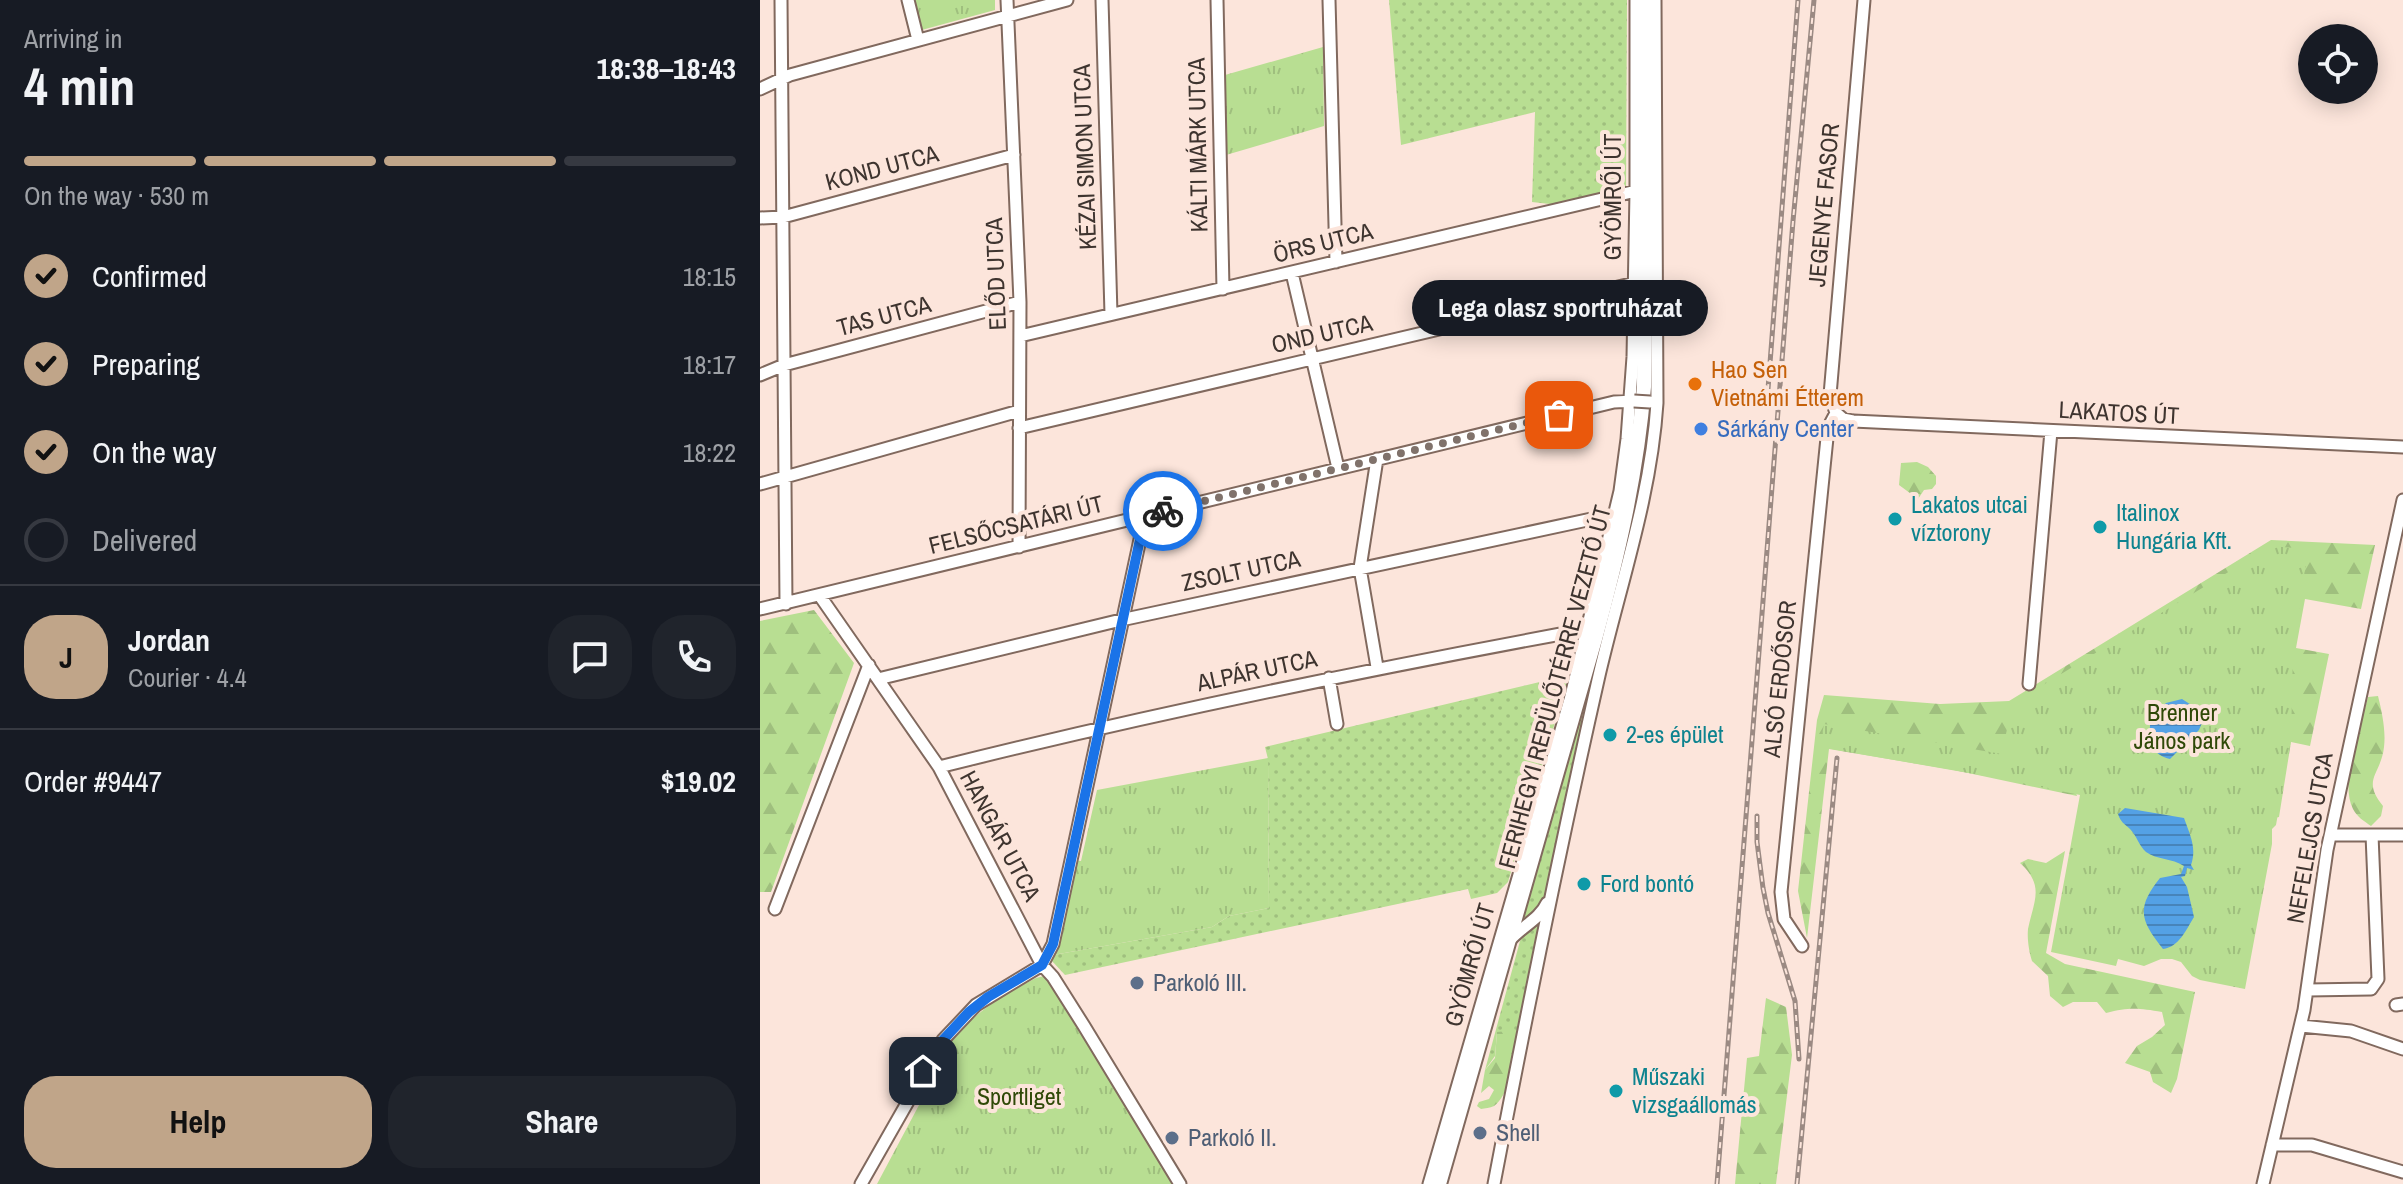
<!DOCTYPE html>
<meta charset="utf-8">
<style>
:root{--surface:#171b24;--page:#20242c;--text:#f1f3f6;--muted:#9ea1a6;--line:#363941;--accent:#c0a589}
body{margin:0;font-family:"Archivo Narrow",sans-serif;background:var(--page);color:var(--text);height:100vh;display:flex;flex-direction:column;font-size:30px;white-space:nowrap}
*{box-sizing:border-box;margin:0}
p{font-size:26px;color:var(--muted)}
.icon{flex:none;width:44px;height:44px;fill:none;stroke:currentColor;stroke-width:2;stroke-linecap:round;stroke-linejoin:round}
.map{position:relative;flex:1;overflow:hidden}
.sheet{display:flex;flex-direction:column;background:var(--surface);width:760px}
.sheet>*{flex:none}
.controls{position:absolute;left:1538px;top:24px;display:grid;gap:16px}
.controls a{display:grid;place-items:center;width:80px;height:80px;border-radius:50%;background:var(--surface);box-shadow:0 4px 20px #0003;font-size:40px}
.pin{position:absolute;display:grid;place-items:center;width:68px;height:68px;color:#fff;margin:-34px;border-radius:16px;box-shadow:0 4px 12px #0006}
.courier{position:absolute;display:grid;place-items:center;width:80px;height:80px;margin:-40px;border:6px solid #1a73e8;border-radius:50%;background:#fff;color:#222;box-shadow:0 2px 10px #0007}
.bubble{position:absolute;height:56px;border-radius:28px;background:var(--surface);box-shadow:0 4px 20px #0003;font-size:26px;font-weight:800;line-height:56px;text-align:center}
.head em{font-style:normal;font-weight:800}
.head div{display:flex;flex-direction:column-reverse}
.head{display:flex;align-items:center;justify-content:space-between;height:136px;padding:0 24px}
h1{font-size:52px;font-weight:800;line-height:60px}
.bar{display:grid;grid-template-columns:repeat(4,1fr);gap:12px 8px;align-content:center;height:96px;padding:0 24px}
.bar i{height:10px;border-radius:6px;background:var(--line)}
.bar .active{background:var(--accent)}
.bar p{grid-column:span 4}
.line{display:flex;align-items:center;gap:20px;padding:0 24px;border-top:2px solid var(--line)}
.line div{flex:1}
.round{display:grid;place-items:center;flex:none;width:84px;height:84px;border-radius:32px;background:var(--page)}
ol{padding:0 24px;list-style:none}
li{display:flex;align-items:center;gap:24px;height:88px}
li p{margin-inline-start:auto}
li .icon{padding:8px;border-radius:50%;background:var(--accent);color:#111;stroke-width:4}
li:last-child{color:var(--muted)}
li i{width:44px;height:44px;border:4px solid var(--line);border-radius:50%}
.cta{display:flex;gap:16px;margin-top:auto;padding:16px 24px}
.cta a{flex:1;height:92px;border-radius:32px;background:var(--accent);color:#111;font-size:32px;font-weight:800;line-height:92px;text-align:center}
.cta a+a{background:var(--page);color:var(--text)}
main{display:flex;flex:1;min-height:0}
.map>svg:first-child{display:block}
</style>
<main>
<section class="sheet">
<div class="head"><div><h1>4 min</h1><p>Arriving in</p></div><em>18:38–18:43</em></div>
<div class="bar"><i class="active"></i><i class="active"></i><i class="active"></i><i></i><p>On the way · 530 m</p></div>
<ol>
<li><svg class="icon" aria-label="check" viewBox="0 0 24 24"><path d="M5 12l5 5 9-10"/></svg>Confirmed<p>18:15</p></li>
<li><svg class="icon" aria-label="check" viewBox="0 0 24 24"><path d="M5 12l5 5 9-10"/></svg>Preparing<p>18:17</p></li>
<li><svg class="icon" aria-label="check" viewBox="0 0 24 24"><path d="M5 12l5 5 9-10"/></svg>On the way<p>18:22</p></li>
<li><i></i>Delivered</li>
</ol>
<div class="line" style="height:144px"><b class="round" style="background:var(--accent);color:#111">J</b><div><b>Jordan</b><p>Courier · 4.4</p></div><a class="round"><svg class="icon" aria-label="chat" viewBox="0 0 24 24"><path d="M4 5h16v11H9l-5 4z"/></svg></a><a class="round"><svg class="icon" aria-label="phone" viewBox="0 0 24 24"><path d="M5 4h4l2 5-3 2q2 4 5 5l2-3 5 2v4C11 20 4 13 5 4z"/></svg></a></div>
<div class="line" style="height:104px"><div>Order #9447</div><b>$19.02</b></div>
<div class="cta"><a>Help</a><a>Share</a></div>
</section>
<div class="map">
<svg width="1643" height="1184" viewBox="0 0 1643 1184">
<defs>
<pattern id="grass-dots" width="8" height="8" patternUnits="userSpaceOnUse" patternTransform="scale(2)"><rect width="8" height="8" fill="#b8de92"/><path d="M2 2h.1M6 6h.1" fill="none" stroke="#9fbf7e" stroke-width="1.8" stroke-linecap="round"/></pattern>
<pattern id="forest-firs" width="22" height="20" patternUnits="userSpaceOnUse" patternTransform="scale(2)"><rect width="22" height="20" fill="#b8de92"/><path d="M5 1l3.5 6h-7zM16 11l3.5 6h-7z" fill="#9fbf7e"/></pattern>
<pattern id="park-tufts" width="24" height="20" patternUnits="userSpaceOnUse" patternTransform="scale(2)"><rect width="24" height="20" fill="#b8de92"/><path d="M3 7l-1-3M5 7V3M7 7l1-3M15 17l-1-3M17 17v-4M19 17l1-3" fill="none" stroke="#9fbf7e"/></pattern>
<pattern id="water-rules" width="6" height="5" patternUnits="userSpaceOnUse" patternTransform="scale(2)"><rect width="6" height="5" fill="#54a1e5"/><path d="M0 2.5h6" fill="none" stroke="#4784ba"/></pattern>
</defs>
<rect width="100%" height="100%" fill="#fce5db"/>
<path fill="url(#grass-dots)" d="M629,0H867L866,187L799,205L772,202L775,112L641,145Z
M809,675L748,882L737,893L711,899L708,889L305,975L292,961L293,955L452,927L469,916L509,908L508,759L505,747Z
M824,700H826L789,885L786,897L763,921Z
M783,921L756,1044L737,1032L735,1056L725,1070L760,941L766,932Z"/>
<path fill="url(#forest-firs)" d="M1157,462L1168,467L1176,476V484L1172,489L1164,490L1158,499L1139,485L1141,463Z
M1511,540L1615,545L1601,609L1545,599L1536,648L1569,654L1550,746L1531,742L1519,817L1496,822L1316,793L1317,796L1194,770L1069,749L1047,938L1038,891L1057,720L1064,695L1180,704L1249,701Z
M54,610L94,663L11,892H0V621Z
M1618,696C1622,712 1626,731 1624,747C1621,775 1601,779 1623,806L1621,816L1611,826C1604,821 1597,817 1593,809C1579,782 1601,726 1608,697Z
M1305,851L1286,953L1305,964L1435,992L1417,1079L1411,1093L1393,1082L1390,1072L1365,1063L1377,1046L1392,1037L1405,1025L1402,1012C1379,1008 1369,1007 1346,1013L1337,1002H1313L1303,1007L1290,996L1288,976L1272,961C1269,952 1267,939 1268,929C1274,900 1285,886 1260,863L1268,859L1286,863Z
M1006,998L1026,1007L1032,1055L1016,1184H975L987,1058L999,1056Z
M747,1031L755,1034C757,1051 750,1096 734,1106C730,1108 725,1108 721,1109L717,1106L719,1102L729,1099L734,1090L729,1086L721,1093L725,1070L735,1058L737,1032Z"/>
<path fill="url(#park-tufts)" d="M150,0H235V10L158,31Z
M563,47L564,126L466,155L465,75Z
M1511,546L1548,549L1533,649L1531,740L1516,825L1512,829V844L1485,989L1440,980L1432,976L1421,962L1412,959H1401L1384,966L1358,959L1356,966L1291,952L1320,795L1237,778L1060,747L1064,724L1242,754L1252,704Z
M508,758L509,908L469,916L452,927L293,955L314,860L321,861L337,790Z
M284,976L288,978L414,1184H117L175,1075L172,1064C199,1024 234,999 276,978Z"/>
<path fill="url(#water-rules)" d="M1422,699L1436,708L1442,723L1439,730L1410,759C1389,754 1388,737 1391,718L1406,703Z
M1365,808L1424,818C1430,835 1437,848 1431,865L1434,870L1427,868L1425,876L1421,877L1427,887L1434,917C1426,930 1419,947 1403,949C1380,920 1376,908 1400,878L1421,874L1424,866C1412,858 1397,860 1386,852C1379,846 1377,836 1370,829C1364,823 1361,823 1358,814Z"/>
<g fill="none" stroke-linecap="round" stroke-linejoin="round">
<defs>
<path id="minor" d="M21,0L26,604
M148,0L158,40
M247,0L260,302L259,547
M342,0L351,314
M457,0L463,289
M569,0L576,262
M0,89L30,75L307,0
M0,218L23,217L254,155
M532,273L578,468
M260,336L876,191
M0,375L24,365L260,302
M1076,413L1083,419L1093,421L1643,447
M1076,413L1070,395L1104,0
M259,428L875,283
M0,484L259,411
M60,596L179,767L282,965L293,977L324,1026L420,1184
M0,609L854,402L874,401
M617,667L600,568L617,459
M569,678L577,724
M118,679L361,620L855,514
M1269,684L1291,431
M179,767C394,713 610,669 828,629
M1571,835H1643
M15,909L109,665
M749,941C761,927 780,919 787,903
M1042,946L1024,919L1021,892L1068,428L1076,413
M1548,990L1611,989L1618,979L1612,835
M1636,1005L1643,1004
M1541,1026L1591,1031L1643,1049
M1512,1145H1552L1643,1172
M101,1184L183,1040L216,1005L282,965L293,944L385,516
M669,1184L811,696L860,491L867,439L873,357L876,191V0
M734,1184C766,1016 800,848 838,680C859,588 891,498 897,403L895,0
M1503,1184L1544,1010L1567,850L1643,500"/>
<path id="major" d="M679,1184L835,639C858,556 877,473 884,387L886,0"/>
</defs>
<use href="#minor" stroke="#81695e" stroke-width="15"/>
<use href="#major" stroke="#81695e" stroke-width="18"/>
<use href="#minor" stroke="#fff" stroke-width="11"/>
<use href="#major" stroke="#fff" stroke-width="14"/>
<defs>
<path id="rail" d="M1007,402L1038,0
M997,816V842L1003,888L1008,913L1035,1001L1039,1059
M957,1184L1033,221L1054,0
M1037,1184L1077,758"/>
</defs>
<use href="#rail" stroke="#9b8a83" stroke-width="5"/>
<use href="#rail" stroke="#fce5db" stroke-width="2" stroke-dasharray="6" stroke-linecap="butt"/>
<defs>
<path id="minor-bridge" d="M874,401L890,402"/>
</defs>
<use href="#minor-bridge" stroke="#81695e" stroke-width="15" stroke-linecap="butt"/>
<use href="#minor-bridge" stroke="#fff" stroke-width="11"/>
</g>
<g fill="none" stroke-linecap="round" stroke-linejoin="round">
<path stroke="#80726b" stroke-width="8" stroke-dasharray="0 14.4" d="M403,511L799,415"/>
<path stroke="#1a73e8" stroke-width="10" d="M163,1071L183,1040L209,1012L228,997L282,965L293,944L385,516L403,511"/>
</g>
<circle fill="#e8710a" stroke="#fce5db" stroke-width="3" cx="935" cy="384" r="8"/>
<circle fill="#3f7fe0" stroke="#fce5db" stroke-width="3" cx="941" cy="429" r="8"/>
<g fill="#0f9aa8" stroke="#fce5db" stroke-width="3">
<circle cx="1135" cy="519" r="8"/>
<circle cx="1340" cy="527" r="8"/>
<circle cx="850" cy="735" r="8"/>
<circle cx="824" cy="884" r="8"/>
<circle cx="856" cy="1091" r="8"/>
</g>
<g fill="#5c6f8a" stroke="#fce5db" stroke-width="3">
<circle cx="377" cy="983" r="8"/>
<circle cx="720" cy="1133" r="8"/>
<circle cx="412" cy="1138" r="8"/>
</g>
<g text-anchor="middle" stroke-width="8" stroke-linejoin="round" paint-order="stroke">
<g font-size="24" fill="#3e342f" stroke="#fce5db">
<text transform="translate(438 145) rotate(-91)" y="8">KÁLTI MÁRK UTCA</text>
<text transform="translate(325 157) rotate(-92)" y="8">KÉZAI SIMON UTCA</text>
<text transform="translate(122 168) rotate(-15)" y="8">KOND UTCA</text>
<text transform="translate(853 197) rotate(-90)" y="8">GYÖMRŐI ÚT</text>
<text transform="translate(1064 205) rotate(-85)" y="8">JEGENYE FASOR</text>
<text transform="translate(563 243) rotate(-14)" y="8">ÖRS UTCA</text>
<text transform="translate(236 274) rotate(-92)" y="8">ELŐD UTCA</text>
<text transform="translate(124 316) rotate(-15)" y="8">TAS UTCA</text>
<text transform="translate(562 334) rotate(-13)" y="8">OND UTCA</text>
<text transform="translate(1359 413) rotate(3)" y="8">LAKATOS ÚT</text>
<text transform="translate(256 525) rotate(-14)" y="8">FELSŐCSATÁRI ÚT</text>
<text transform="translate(481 571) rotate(-12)" y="8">ZSOLT UTCA</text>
<text transform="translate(497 671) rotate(-12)" y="8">ALPÁR UTCA</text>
<text transform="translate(1020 679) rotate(-84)" y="8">ALSÓ ERDŐSOR</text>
<text transform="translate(795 687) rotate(-75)" y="8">FERIHEGYI REPÜLŐTÉRRE VEZETŐ ÚT</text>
<text transform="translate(240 836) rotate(62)" y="8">HANGÁR UTCA</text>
<text transform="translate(1550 838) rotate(-80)" y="8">NEFELEJCS UTCA</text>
<text transform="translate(710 965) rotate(-74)" y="8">GYÖMRŐI ÚT</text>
</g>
<g font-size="24" fill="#c56008" stroke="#fce5db" text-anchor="start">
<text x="951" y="378">Hao Sen<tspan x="951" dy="28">Vietnámi Étterem</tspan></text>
</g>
<g font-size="24" fill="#366cbe" stroke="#fce5db" text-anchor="start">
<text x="957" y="437">Sárkány Center</text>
</g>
<g font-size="24" fill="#0d838f" stroke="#fce5db" text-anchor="start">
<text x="1151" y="513">Lakatos utcai<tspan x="1151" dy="28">víztorony</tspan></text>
<text x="1356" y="521">Italinox<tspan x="1356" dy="28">Hungária Kft.</tspan></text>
<text x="866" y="743">2-es épület</text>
<text x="840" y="892">Ford bontó</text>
<text x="872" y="1085">Műszaki<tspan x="872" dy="28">vizsgaállomás</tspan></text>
</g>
<g font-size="24" fill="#2f4907" stroke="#fce5db">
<text x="1422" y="721">Brenner<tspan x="1422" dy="28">János park</tspan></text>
<text x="259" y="1105">Sportliget</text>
</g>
<g font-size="24" fill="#4e5e75" stroke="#fce5db" text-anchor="start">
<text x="393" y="991">Parkoló III.</text>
<text x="736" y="1141">Shell</text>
<text x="428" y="1146">Parkoló II.</text>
</g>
</g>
</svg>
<div class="controls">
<a><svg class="icon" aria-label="locate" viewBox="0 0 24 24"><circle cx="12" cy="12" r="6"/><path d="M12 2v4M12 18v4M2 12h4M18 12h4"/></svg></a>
</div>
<div class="pin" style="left:799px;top:415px;background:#ea580c"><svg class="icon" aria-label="bag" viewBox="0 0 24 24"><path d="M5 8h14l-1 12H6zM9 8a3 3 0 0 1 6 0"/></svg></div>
<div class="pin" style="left:163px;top:1071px;background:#1f2937"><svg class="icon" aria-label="home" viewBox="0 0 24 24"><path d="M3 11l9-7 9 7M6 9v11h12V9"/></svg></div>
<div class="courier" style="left:403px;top:511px"><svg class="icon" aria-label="bike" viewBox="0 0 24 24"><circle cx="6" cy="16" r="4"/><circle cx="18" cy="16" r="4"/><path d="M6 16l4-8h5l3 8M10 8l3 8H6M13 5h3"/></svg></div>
<div class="bubble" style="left:652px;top:280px;width:296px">Lega olasz sportruházat</div>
</div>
</main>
